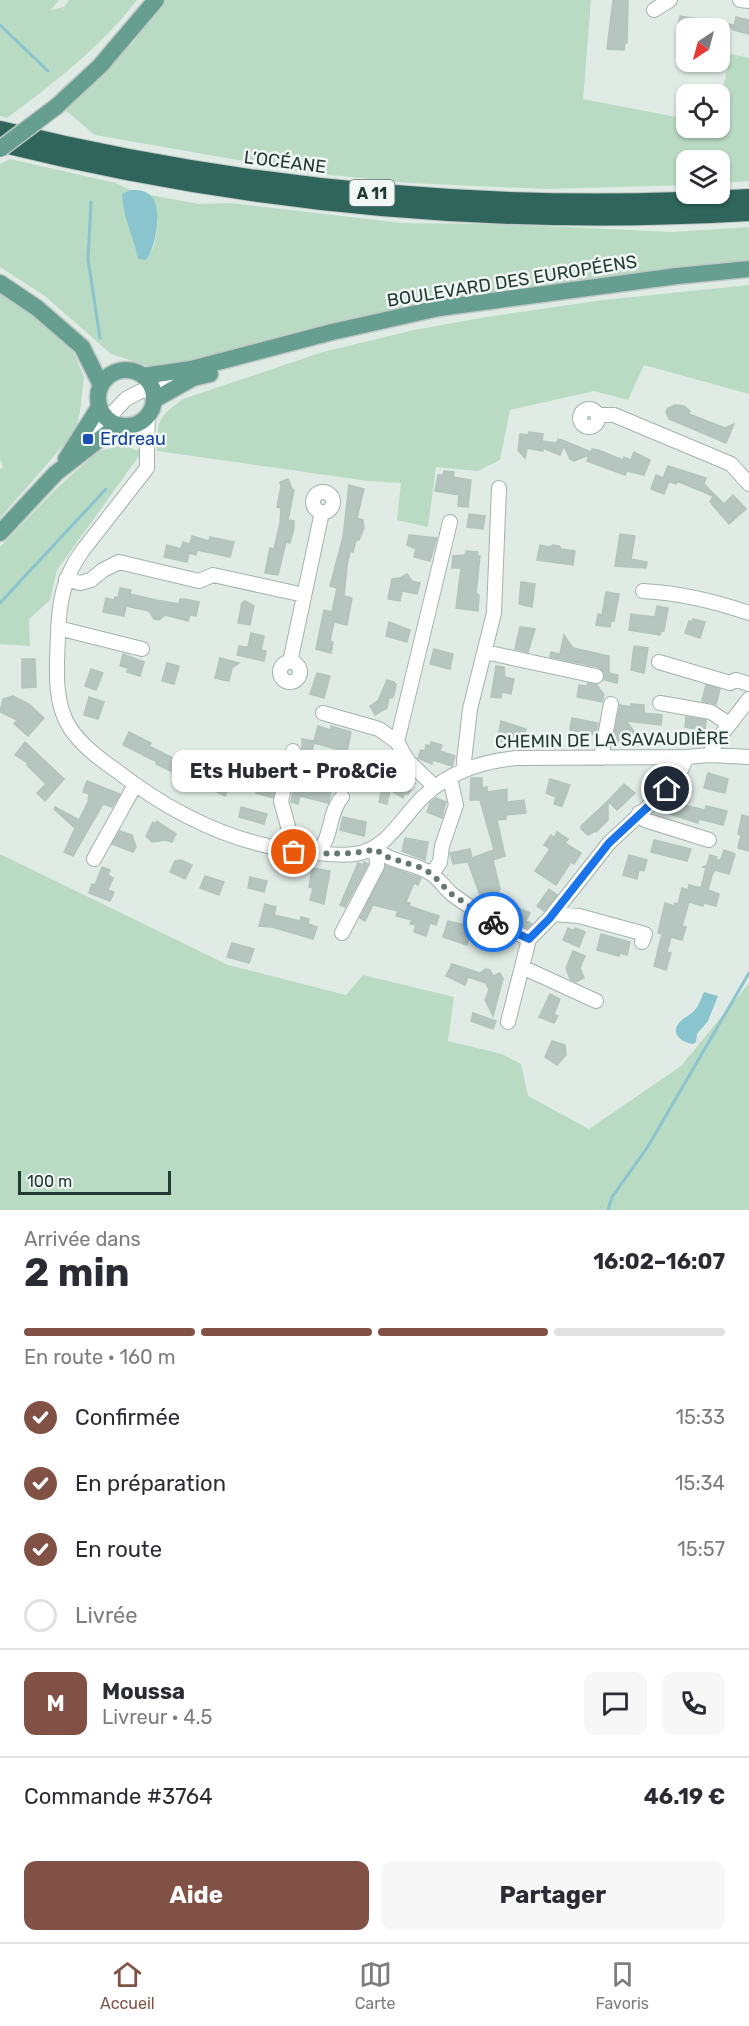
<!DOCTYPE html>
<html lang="fr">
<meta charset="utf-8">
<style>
:root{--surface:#fff;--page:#f7f7f7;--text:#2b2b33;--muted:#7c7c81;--line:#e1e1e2;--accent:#825145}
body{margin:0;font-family:Rubik,sans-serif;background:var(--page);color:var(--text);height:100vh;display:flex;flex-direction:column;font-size:22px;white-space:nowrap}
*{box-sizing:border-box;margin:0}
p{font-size:20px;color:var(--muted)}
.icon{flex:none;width:33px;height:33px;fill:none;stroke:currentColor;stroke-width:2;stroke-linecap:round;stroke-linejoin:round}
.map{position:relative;height:1210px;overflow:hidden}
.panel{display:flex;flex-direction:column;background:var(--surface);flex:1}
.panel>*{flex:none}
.needle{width:39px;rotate:216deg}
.buttons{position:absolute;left:676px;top:18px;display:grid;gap:12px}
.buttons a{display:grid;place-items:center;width:54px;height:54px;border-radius:12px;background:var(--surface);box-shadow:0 2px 4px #0004;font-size:30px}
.scale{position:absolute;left:18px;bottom:15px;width:153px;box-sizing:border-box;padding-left:6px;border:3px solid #223a34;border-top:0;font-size:16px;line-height:21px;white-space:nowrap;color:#223a34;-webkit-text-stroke:4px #f1f7f4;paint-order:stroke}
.pin{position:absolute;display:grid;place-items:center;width:51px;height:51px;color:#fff;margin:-26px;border:3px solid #fff;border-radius:50%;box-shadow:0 2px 6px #0007}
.courier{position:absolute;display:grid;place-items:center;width:60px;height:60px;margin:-30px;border:4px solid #1a73e8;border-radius:50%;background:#fff;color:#222;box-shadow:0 2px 8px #0007}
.bubble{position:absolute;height:42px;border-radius:12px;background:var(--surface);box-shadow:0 2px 4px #0004;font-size:20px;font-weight:700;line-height:42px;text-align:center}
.headline em{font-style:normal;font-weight:700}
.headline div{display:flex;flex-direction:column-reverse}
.headline{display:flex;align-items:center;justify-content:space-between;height:102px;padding:0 24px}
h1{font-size:39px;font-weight:700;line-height:45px}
.bar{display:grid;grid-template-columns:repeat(4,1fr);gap:9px 6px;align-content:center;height:72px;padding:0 24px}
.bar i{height:8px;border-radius:4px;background:var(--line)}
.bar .selected{background:var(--accent)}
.bar p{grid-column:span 4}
.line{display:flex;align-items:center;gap:15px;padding:0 24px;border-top:2px solid var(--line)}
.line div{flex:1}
.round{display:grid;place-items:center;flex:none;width:63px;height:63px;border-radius:12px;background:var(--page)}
ol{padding:0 24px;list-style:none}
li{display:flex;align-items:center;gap:18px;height:66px}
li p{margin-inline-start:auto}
li .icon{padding:6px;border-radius:50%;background:var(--accent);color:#fff;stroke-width:4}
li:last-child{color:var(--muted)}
li i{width:33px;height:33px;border:3px solid var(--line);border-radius:50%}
.primary-button{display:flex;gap:12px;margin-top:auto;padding:12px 24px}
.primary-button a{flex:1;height:69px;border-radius:12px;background:var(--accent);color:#fff;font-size:24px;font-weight:700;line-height:69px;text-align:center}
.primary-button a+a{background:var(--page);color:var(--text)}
.dock{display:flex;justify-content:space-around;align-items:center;height:84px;border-top:2px solid var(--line);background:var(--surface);font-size:16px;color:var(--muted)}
.dock a{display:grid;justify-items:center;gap:3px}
.dock .selected{color:var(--accent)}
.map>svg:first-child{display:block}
</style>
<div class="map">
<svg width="749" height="1210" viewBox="0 0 749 1210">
<rect width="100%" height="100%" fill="#e0ebe6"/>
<path fill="#badbc3" d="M0,0H59L51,10L64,7L69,0H137C102,46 53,84 7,118L0,116Z
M165,0H591L583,99L687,119V128H720V100L731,54L749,58V181L720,183V160H687V185L547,189L410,183L311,173L95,135L64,109L133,43Z
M10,159L116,183L130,190L122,194C122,216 134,237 138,258L146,260C159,244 161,213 151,195L199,204L230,203L402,223L500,224L672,232L749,227V263L543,285L377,313L206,358L151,367L111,354L45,296L0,267V164Z
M749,285V394L644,365L628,400L594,391L510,410L500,460L478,471L436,467L428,527L397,520L401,483L368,481L157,451C157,420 158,417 183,399L323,352L414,330L486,317L603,300Z
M0,292L23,305L72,348L84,377L80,412L75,432L0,518V469L3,467L0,459Z
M123,445L136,450L144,449L57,570L50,600L29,619L30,646L0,644V547L56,489L97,452Z
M0,854L228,965L346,995L363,975L454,997L448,1041L502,1054L521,1064L528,1096L589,1129L681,1066L749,983V1210H0Z"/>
<path fill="#8ac4ce" d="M130,190C137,190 143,190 149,194C164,204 156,248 146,260L138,259C134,237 122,216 122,194Z
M704,992L718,996L708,1021L697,1034L696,1042L693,1044C682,1043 669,1033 680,1022C684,1017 691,1015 695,1010C699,1005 701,998 704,992Z"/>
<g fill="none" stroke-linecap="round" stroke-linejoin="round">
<path stroke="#8ac4ce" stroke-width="3" d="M0,25L48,71
M91,202L88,259L100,338
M0,603L106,489
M608,1210L612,1197L647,1148L749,973"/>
</g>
<path fill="#b6c5bf" stroke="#b3c4bd" stroke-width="1.5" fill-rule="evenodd" d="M613,0H628L627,43H625L624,50L607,49Z
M680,16L734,25V28H687V32L677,29Z
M736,17L749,20V34L733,30Z
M675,405L684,406L690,411L689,414L725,428L734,424L726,443L669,419L666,412L668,408Z
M529,432L543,434L542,441L556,443L558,439L562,440L591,452L592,449L598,450L623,460L624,457L631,460L634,452L650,460L644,475L627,471L625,475L587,461L589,455L574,461L570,459L564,446L560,455L543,448V451L527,448L525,458L518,450L520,434L528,435Z
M668,466L706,478L704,484L724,504L733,495L746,509L729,524L710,502L713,496L677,481L676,484L669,481L664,494L651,489L656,475L663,478Z
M444,471L454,472L453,477L471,480L468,507L458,506L459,495L435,491L438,475H443Z
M288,479L292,489L294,490L288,520L294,521V528L290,543L286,542L278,575L265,573L270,548L274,549L280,523L281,508L277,507L281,486L280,482Z
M349,485L364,489L357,518L363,520L364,528L359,540H356L353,552L350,551L347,566L344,596L352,598L347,625L334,622L330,641L333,642L331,653L316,649L324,610L332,612L337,588L330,586L343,537Z
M469,514L485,516L483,529L467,527Z
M620,534L635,536L631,559L647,562L646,568L615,566Z
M409,535L437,538L430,561L414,557L416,549L407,545Z
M192,536L209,541L210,537L234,542L230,557L197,550L196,555L189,553L187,562L164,557L167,545L181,549L183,542L190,544Z
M540,545L549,547L553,545L559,546L561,549L575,551L573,565L537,560Z
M466,551L478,552L477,556H480L476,594L479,595L478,611L456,608L461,568H452L453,556L465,555Z
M407,574L412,581L420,583L417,594L402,591L400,601L388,599L392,579L400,578Z
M521,582L535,584L532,607L519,604Z
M120,588L131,590L130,594L156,600L179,604L180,599H185L199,602L196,616L190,615L188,621L165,615L159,620L154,619L149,611L126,606L124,616L103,612L106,598L114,600L115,597L118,598Z
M606,592L619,594L614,621H611L610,627L596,625L598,614L602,615Z
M245,601L254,606L250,625L238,623L242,603Z
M657,606L668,608L664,631H661L660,635L629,630L631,614L655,617Z
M693,619L705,622L700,638L685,633L689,621L692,622Z
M389,622L410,630L407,642L386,636Z
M520,627L535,629L528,652L515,649Z
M251,633L264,636L261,650L266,651L264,661L237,655L239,646L248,647Z
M564,635L573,648L609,656V673L618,675L617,683L604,680V673L598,667L550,657L551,652L560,654Z
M634,646L648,648L644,673L631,670Z
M434,649L453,654L450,669L430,664Z
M123,654L144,662L140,676L127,672L128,668L120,666Z
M220,658L239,663L232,668L229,681L215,678Z
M22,659H35L36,687L22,688Z
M167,663L179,666L174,684L162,681Z
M496,666L504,667L505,677L514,679L511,694L502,692L501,698L491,697Z
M91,669L103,673L96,690L85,686Z
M317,673L330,676L324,698L310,694Z
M387,680L394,682L396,685L394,695L392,698L389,697L387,708L375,715L370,706L378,701Z
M588,683L597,685L604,695L602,702L577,697L579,685L587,686Z
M706,685L720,689L716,704L702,701Z
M13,696L29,704L44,718L28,736L14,724L17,720L0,712L3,699Z
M89,697L104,702L98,719L84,715Z
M631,704L644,705V713L662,715L661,725L626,721L637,735L633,744L613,741L620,705L630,707Z
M686,717L706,720L705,731L685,727Z
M572,718L598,723L596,735L570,730Z
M501,721L526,729L523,744L497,741Z
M318,726L331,730V726L351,732L346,757L375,763L373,775L337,771L328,803L300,796L298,804L291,802L302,753V739L314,741ZM314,743L336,749L332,768L309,763Z
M129,732L151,743L149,746L179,761L178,763L216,780L217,779L221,781L224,777L232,781L225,796L199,783L198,786L180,778L181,776L156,764L157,762L123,745Z
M25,742L64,779L45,801L37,793L46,784L27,765L28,763L15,755Z
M431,742L442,745L440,751L455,756L452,766L433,760L432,764L418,758L421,750L425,751L426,745L430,746Z
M708,773L728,779L725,793L704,788Z
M269,774L278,776L273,798L256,793L259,782L266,784Z
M385,775L401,779L403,775L415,783L408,794L405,793L403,798L390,790L387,804L379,802Z
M471,778H482V788L487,787V792L507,789V802L524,800L526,813L506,815V819L497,820L505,856L493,860L500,889L496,899L530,913L526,921L532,924L527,928L483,905L488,893L480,895L468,862L453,864L450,853L470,849L472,858L494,850L480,800H470Z
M550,779L570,785L562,806L554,804L556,797L546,793Z
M87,781L120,794L112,807L103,804L73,856L64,852L75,828L54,809L55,807L79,820L88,802L89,794L83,792Z
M624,784L635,793L617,810L608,801Z
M436,798L446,802L442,818L427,812L430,803Z
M608,801V820L596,832L595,831L588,835L581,829V826Z
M670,802L705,810L706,806L727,811L723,825L699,819L698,823L664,812Z
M241,807L267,814L264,824L239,817Z
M742,815L749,817V851L738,848L741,835L738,834Z
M343,817L366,822L364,836L340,830Z
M157,821L176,834L172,842L166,840L152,842L146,836L153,822L156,824Z
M120,831L132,835L136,847L133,852L112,844Z
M557,832L568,839L565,843L581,853L574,864L571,862L556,885L535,871L550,849L544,845L551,835L554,838Z
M405,838L428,842L425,860L402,851Z
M654,840L691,849L687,861L651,852Z
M724,850L735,854L729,874L715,870L712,875L708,890L719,894L716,906L704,903L703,906L689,902L682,926L686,927L682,940L671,937L667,952L671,953L666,970L654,966L662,934L658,933L665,903L674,906L675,903L678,904L682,888L688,890L689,885L701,888L706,868L703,867L707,865L710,855L717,857L716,862L721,859Z
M629,855L647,860L644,871L639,870L637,879L623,875Z
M181,860L192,865L185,879L170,872L175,861Z
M364,862L368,864L345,907L340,905L358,863L363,865Z
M386,866L421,878L418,885L414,883L406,902L410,903L409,906L439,916L436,925L430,923L426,936L414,932L416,925L410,924L412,920L396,916L398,911L373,905L365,921L360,918Z
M102,867L110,870L108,875L113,878L108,890L114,892L110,901L89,893L92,884L95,885Z
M312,868L330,871L324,904L310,900L313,888L309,887Z
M205,876L224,882L219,895L200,888Z
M250,877L267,881L264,892L248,888Z
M549,889L557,895L544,911L537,906Z
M265,904L276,907L274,915L300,921L301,917L309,919L308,924L317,927L313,939L272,927L259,926Z
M448,921L478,928L475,938L470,936L467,945L443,937Z
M568,928L574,931L575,928L585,932L579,947L563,940Z
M601,934L630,942L627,955L620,953L619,956L597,950Z
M232,943L254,949L249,963L227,957Z
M573,951L585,956L580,968L584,978L576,982L570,979L566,968Z
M452,964L480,973L485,969L490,970L493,976L500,973L503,979L493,1016L485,1000L489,990L486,983L468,977L465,985L446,976Z
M550,994L560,999L554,1014L558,1016L554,1023L539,1017Z
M473,1013L496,1021L493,1029L471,1021Z
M552,1041L565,1045L566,1055L557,1065L545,1057Z"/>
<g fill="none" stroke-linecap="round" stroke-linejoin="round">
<defs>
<path id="minor" d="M740,0L749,1
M654,10L670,0
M580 418a9 9 0 1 1 18 0a9 9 0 1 1-18 0Z
M598,415H614L731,464L749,484
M128,427L147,442L148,417
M147,442V468L83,550C63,577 59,603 58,635C57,665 53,702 70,728C82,746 100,759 117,771C175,816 240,848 315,853C328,854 342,856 355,854C388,849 401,818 423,797C449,772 482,761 517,758L687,757L709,755L749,757
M79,448L126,399L139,392L182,379
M313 502a10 10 0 1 1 20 0a10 10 0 1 1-20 0Z
M66,579L80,583L91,580L103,570L119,562L199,581L213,575L304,595
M643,591C680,593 714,601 749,613
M58,628L142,649
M485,652L596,676
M290,662L322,512
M659,662L730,683L736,680L749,684
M280 672a10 10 0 1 1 20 0a10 10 0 1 1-20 0Z
M660,703L711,712L729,724
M323,713L379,729L397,742
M709,755L718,739L749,699
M601,758L611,704
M465,769L464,761L470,709L494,613L499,488
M435,787L408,761L397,742L450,522
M639,813L645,820L709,840
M284,849L289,830L281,801L293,751
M376,849C391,863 413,862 430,873C439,878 445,889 453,895C477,913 502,926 529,939
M317,853C333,837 328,813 342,797
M94,859L135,785
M432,874L440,862L442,846L456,805L450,778
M553,914L579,916L645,934L642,942
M342,933L377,866L376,849
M522,967L596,1001
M508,1022L529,939L549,919L609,843L667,789L679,774L687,757"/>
<path id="major" d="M57,106L100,66L156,0
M0,283L37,308L82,347L101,385
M98 398a28 28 0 1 1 56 0a28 28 0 1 1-56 0Z
M143,376L191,369L332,332L439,308L677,276L749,269
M154,400L193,378L210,374
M66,459L99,407
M0,533L56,473L118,425"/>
<path id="highway" d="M0,130C245,190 497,213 749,198
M0,143C245,204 497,227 749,212"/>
</defs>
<use href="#minor" stroke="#a3b2ad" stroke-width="16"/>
<use href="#major" stroke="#c1c8c6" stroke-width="19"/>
<use href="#highway" stroke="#c1c8c6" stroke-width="20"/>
<use href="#minor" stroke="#fff" stroke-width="14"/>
<use href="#major" stroke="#669f90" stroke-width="16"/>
<use href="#highway" stroke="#2f655a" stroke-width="18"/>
<defs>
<path id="major-bridge" d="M0,149L57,106"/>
</defs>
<use href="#major-bridge" stroke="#c1c8c6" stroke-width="19" stroke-linecap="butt"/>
<use href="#major-bridge" stroke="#669f90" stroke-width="16"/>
</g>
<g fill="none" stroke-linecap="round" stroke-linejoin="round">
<path stroke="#647872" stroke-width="6" stroke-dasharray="0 10.8" d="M294,852C322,853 348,856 376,849L384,856L419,867L432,874L450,893L493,922"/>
<path stroke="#1a73e8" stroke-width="8" d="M493,922L529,939L549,919L609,843L667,789"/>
</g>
<rect fill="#1a4fb4" stroke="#f1f7f4" stroke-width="2" x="82" y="433" width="12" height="12" rx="3"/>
<g text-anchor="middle" stroke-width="5" stroke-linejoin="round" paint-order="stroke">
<rect fill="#f1f7f4" stroke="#60736e" stroke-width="1.5" x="349.5" y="180" width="45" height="26" rx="4.5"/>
<g font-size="16" font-weight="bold" fill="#223a34">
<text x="372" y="199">A 11</text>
</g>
<g font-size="18" fill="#223a34" stroke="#f1f7f4">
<text transform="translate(285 162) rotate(7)" y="6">L’OCÉANE</text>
<text transform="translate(512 281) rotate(-9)" y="6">BOULEVARD DES EUROPÉENS</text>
<text transform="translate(612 740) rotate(-1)" y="6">CHEMIN DE LA SAVAUDIÈRE</text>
</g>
<g font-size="18" fill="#164399" stroke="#f1f7f4" text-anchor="start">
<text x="100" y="445">Erdreau</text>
</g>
</g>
</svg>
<div class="buttons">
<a><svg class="needle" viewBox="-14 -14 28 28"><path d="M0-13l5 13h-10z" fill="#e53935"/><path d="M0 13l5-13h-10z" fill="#7c7c81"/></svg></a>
<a><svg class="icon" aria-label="locate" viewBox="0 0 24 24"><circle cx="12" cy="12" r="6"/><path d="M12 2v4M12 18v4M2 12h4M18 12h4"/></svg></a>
<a><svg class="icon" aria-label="layers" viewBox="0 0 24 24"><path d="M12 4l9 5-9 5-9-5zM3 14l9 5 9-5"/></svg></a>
</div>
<div class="scale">100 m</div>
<div class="pin" style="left:294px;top:852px;background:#ea580c"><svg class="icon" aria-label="bag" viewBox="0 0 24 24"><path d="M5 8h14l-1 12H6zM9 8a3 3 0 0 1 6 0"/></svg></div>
<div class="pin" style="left:667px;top:789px;background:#1f2937"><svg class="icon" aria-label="home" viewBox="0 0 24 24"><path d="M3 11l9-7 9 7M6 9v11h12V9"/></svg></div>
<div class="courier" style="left:493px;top:922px"><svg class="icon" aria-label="bike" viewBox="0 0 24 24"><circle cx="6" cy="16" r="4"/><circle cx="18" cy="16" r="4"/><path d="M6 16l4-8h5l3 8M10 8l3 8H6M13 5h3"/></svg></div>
<div class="bubble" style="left:172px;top:750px;width:243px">Ets Hubert - Pro&amp;Cie</div>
</div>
<section class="panel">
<div class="headline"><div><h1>2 min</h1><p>Arrivée dans</p></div><em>16:02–16:07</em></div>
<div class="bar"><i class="selected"></i><i class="selected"></i><i class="selected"></i><i></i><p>En route · 160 m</p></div>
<ol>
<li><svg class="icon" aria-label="check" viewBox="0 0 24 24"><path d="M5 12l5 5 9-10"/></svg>Confirmée<p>15:33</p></li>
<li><svg class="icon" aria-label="check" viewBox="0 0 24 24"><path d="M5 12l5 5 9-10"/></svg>En préparation<p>15:34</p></li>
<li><svg class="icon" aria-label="check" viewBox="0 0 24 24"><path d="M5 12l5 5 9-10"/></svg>En route<p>15:57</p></li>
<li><i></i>Livrée</li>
</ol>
<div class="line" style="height:108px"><b class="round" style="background:var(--accent);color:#fff">M</b><div><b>Moussa</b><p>Livreur · 4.5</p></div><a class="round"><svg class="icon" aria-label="chat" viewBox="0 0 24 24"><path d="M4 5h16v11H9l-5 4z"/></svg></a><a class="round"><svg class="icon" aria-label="phone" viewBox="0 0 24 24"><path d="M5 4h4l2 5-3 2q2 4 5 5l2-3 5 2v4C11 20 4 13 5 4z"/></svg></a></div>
<div class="line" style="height:78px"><div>Commande #3764</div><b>46.19 €</b></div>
<div class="primary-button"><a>Aide</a><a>Partager</a></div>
</section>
<nav class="dock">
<a class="selected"><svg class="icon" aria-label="home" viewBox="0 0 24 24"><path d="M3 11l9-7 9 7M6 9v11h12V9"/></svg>Accueil</a>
<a><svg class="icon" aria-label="map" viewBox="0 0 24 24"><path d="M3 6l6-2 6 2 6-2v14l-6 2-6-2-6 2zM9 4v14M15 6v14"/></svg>Carte</a>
<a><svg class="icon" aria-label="saved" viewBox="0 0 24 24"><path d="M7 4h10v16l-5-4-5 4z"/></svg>Favoris</a>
</nav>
